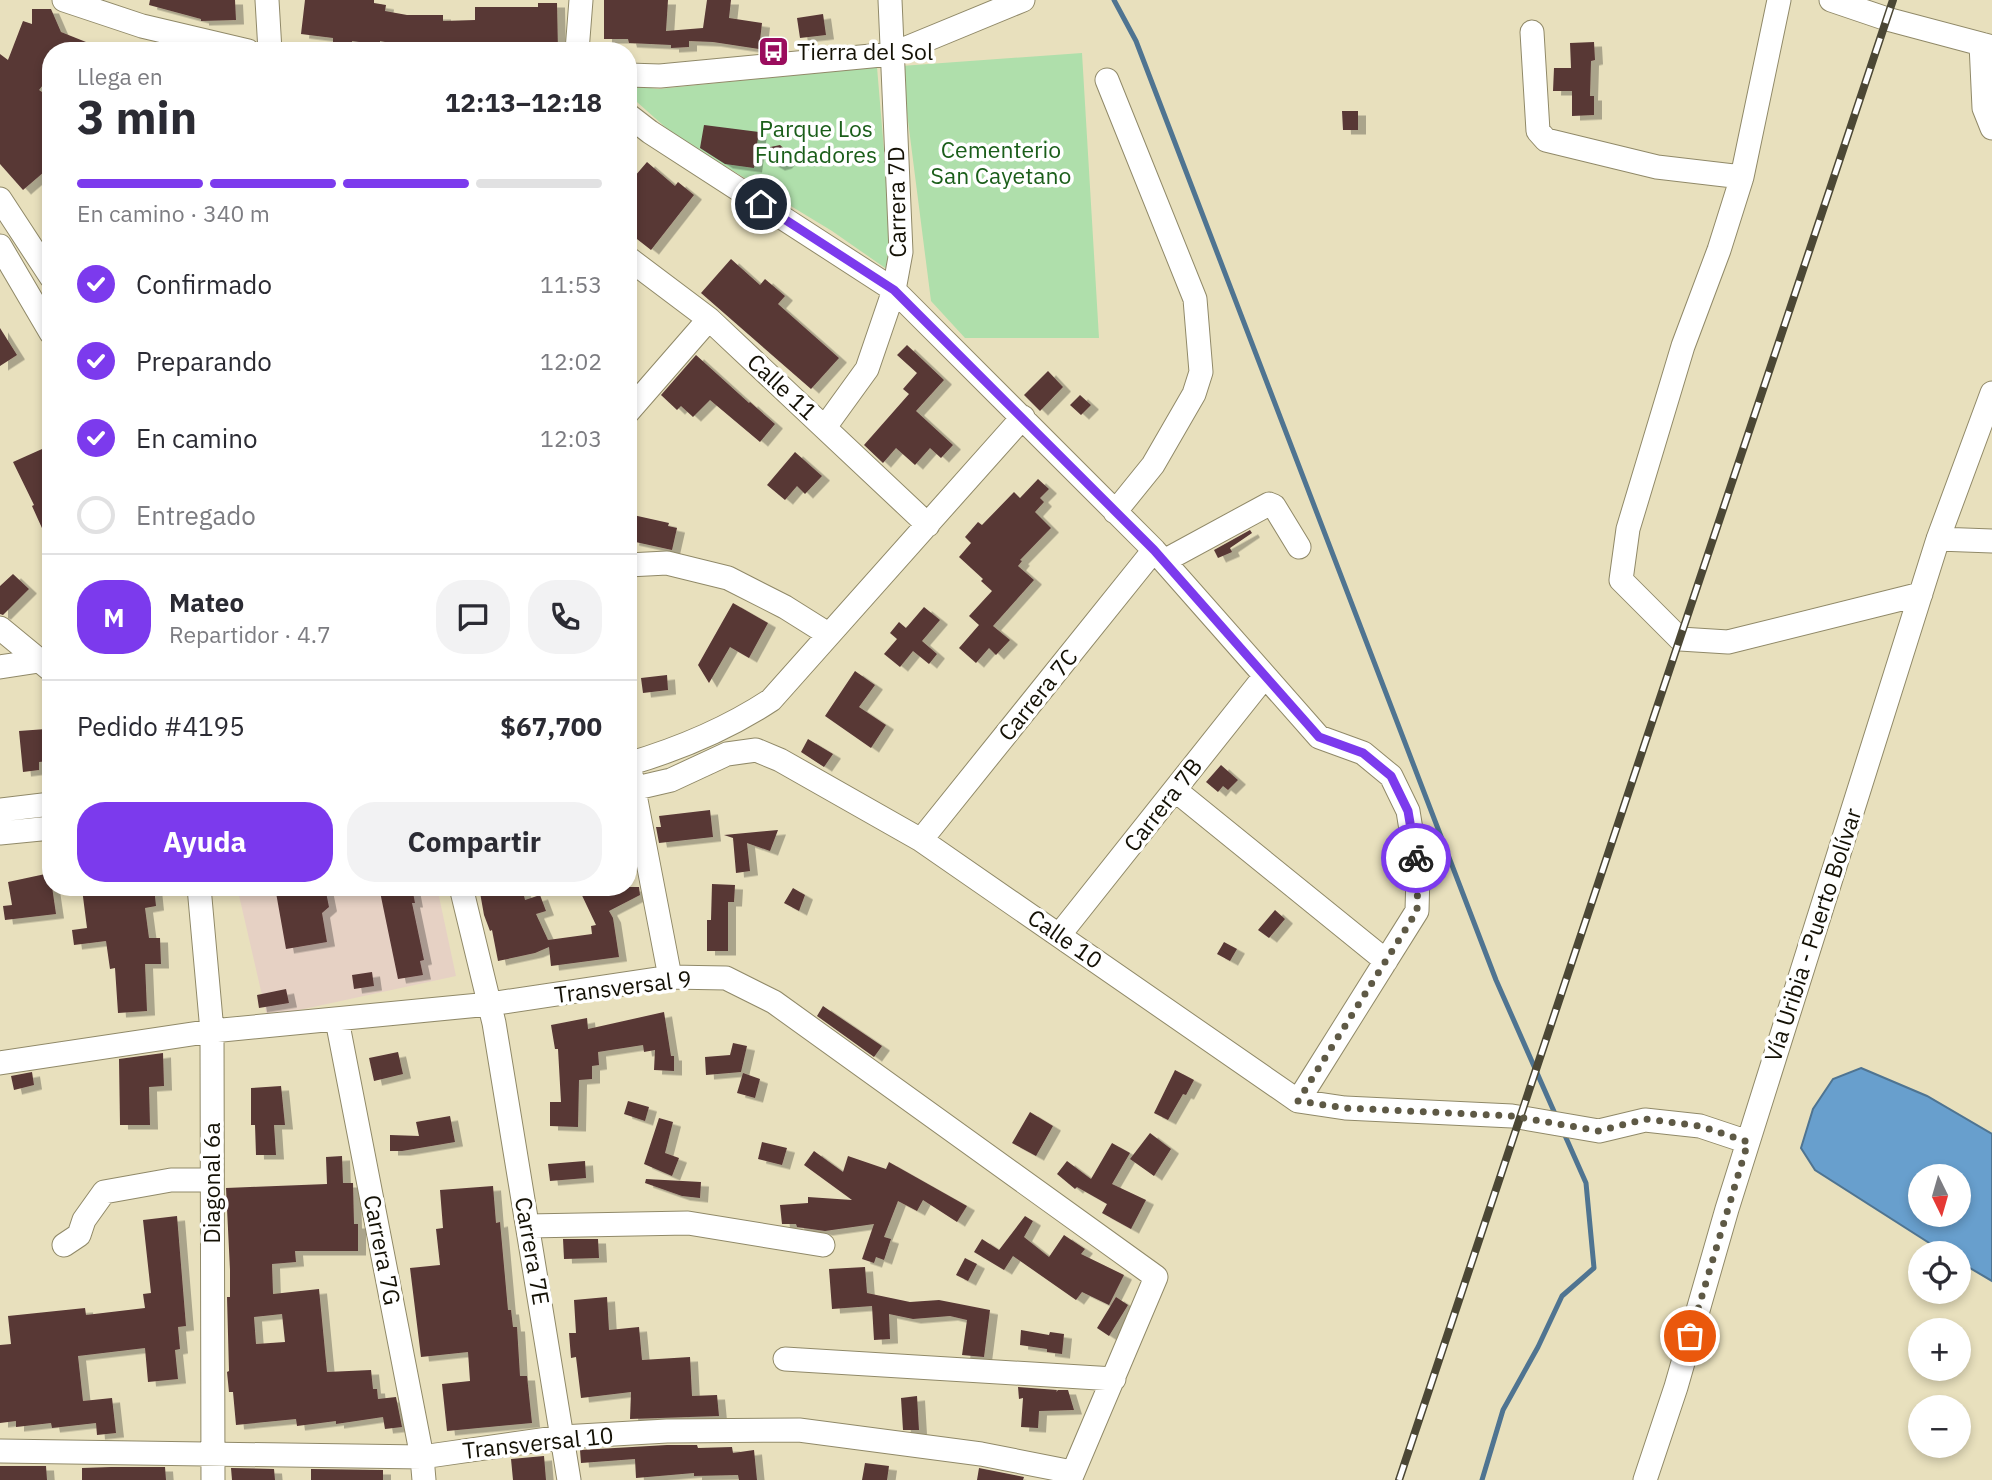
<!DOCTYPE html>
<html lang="es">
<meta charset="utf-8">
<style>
:root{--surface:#fff;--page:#f2f2f3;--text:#2b2b33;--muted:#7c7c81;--line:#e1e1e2;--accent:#7c3aed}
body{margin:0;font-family:"IBM Plex Sans",sans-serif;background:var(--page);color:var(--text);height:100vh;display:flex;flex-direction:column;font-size:26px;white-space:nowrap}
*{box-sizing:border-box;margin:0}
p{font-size:23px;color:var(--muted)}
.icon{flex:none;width:38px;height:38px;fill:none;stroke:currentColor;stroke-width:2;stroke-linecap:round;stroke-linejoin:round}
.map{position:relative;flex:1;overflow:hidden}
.sheet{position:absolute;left:42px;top:42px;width:595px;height:854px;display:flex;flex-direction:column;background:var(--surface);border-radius:28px;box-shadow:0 4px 10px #0003}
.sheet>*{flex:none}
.needle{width:46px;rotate:175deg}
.tools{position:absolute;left:1908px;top:1164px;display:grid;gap:14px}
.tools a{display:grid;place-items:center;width:63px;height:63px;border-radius:50%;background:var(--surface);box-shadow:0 4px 10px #0003;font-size:35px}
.pin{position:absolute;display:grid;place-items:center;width:60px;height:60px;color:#fff;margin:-30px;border:4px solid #fff;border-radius:50%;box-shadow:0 2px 7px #0007}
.courier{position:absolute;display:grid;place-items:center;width:70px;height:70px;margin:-35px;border:5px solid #7c3aed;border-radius:50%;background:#fff;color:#222;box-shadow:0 2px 9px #0007}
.headline em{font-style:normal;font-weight:700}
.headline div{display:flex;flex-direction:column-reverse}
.headline{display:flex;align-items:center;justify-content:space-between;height:119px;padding:0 35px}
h1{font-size:46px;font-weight:700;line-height:52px}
.bar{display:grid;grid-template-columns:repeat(4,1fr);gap:10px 7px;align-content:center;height:84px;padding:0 35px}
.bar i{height:9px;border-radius:5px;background:var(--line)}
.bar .selected{background:var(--accent)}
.bar p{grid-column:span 4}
.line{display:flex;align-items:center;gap:18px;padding:0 35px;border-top:2px solid var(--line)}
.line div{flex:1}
.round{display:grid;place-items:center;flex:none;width:74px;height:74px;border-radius:28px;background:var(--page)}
ol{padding:0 35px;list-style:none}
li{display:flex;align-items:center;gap:21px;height:77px}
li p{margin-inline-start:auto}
li .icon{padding:7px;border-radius:50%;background:var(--accent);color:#fff;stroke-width:4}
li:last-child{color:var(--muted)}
li i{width:38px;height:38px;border:4px solid var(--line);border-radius:50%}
.button{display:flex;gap:14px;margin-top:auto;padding:14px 35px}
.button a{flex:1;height:80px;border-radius:28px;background:var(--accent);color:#fff;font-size:28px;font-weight:700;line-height:80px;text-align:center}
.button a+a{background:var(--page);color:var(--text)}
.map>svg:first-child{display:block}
</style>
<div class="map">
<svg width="1992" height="1480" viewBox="0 0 1992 1480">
<defs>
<filter id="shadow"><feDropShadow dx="8" dy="4.5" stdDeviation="0" flood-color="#0004"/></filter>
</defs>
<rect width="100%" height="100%" fill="#e8e0bd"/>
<path fill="#e6d1c4" d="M237,887H437L456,976L267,1017Z"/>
<path fill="#afdfab" d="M1082,53L1099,338H965L931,301L901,66Z
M877,67L892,246L888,270L832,231L674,135L628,94V85L658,89Z"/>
<path fill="#689fcd" stroke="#4f7491" stroke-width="2" fill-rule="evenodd" d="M1861,1068L1927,1096L1992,1134V1281L1958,1261V1253H1945L1815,1170L1801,1148L1813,1109L1833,1079ZM1920,1176H1958V1214H1920Z"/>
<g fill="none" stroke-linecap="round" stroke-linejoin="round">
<path stroke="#4f7491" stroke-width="5" d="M1114,0L1136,41L1496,980L1556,1116
M1482,1480L1503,1410L1538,1347L1562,1296L1594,1268L1586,1183L1563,1131"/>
</g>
<path fill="#583736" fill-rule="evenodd" filter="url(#shadow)" d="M150,0H235L236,20L201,21V19L149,5Z
M305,0H374V3L386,5L385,11L407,15H443V21L475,20V7H538V3H557L558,51H539V42H468V46H443V50H425L380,41V45L352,41V44L333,42V38L301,34Z
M604,0H668L666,31L703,28L707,0H731L729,18L762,23L759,49L713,42L689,41V47L671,48V45L629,43L628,39H604Z
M32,9H51L61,32L106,50L51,51V75L39,90L51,98V166L23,190L0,164V54L8,60L23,21L32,24Z
M823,14L826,35L800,38L797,18Z
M1594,42L1595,60L1591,61L1590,96H1594V115L1572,116V91H1553L1554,68H1571L1570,43Z
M1342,111H1358V130H1343Z
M704,125L759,132L756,150L780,145L788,152V159L784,164L777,166L756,154L754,168L725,164L700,148Z
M647,162L675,186L678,182L694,195L651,250L628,232V184Z
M731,259L760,285L765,279L785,296L778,304L839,358L811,389L701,293Z
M0,328L17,355L0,366Z
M907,345L944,380L916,411L953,445L941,458L930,448L915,465L896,448L883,463L864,445L909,394L903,389L917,373L897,355Z
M696,355L749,403L750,402L775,424L760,442L710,400L693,417L681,406L677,410L661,395Z
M1048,371L1063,387L1040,411L1024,395Z
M1080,395L1091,405L1081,415L1070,405Z
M51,445V548L32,506L34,505L13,462Z
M795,452L822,476L805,494L797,486L785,500L767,485Z
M1038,479L1049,489L1040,498L1044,502L1035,512L1051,528L1020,560L1022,561L1018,566L1034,580L993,626L1010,640L996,655L989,648L976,663L959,648L979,625L969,616L992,591L981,581L983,579L959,557L971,543L965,537L978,522L982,525L1014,492L1020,498Z
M633,515L669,523L668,526L677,528L672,550L631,541L633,531L629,530Z
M1250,530L1252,533L1230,548L1232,552L1218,558L1214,550Z
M13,574L29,589L3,615L0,614V586Z
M733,603L768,623L749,658L730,647L709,683L698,665Z
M924,607L940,620L922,641L937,654L929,664L913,651L900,667L884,654L897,639L890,633L899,622L906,628Z
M855,671L875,685L859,707L886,725L871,748L825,716Z
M667,675L668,690L643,693L641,678Z
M46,729L49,761L39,762V770L23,772L19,731Z
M808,739L833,754L824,767L801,752Z
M1221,765L1238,780L1228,790L1223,786L1218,792L1206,782Z
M710,810L713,837L659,843L656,827H661L659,816Z
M778,830L770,851L747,843L750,871L736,873L733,838L724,835Z
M50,873L56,914L5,920L3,906L12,905L8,882Z
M712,884L735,885L734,902H728V951H707V920H711Z
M91,887H154L156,906L145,908L149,938H160L161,964H145L147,1011L118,1013L115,968L110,969L106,941L74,945L72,930L87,928L82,889Z
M275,887H325L329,907L322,913L327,942L286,949Z
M379,887H412L415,903H412L424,960L420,961L423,975L398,979Z
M479,887H522L525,900L540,895L546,911L536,914L548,940L592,934L591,926L596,925L578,887H639L640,895L609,911L613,918L619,957L551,966L549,947L535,953L498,961L492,930L490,931L484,915Z
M793,888L805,895L799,911L784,903Z
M1275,910L1285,919L1269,938L1258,930Z
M1224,942L1237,949L1230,961L1217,954Z
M372,972L374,986L354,989L352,975Z
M286,989L289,1003L259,1008L257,995Z
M823,1006L882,1046L874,1057L817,1016Z
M664,1012L671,1056H674V1071L654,1070L655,1050L644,1052L643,1045L598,1052L599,1065L592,1066V1079L579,1080L578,1127L550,1126V1102H561L558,1049H555L551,1025L587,1018L588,1029Z
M733,1043L747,1046L741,1072L706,1075L705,1057L730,1055Z
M398,1052L403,1074L374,1081L369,1058Z
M163,1053L164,1086L149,1087L150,1125H120L119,1059Z
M1175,1070L1194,1080L1186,1095L1183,1094L1168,1120L1154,1113Z
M32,1072L34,1085L14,1090L11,1076Z
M743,1073L760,1079L755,1098L737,1093Z
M281,1086L285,1125H274L276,1155H256L255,1125H251V1088Z
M628,1101L649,1107L645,1121L624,1114Z
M1030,1112L1053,1126L1036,1156L1012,1143Z
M450,1116L455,1142L402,1151H390V1135L419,1136L416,1122Z
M659,1118L673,1122L665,1153L679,1158L672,1176L644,1164Z
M1150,1133L1171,1149L1154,1176L1130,1159Z
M762,1142L787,1148L782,1165L758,1159Z
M1112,1143L1130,1153L1112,1184L1146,1200L1131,1229L1102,1213L1107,1204L1077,1187L1075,1189L1057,1174L1067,1161L1091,1179Z
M814,1151L843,1172L848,1156L886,1169L889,1162L967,1206L957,1222L923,1200L917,1211L898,1201L884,1237L891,1239L884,1260L876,1257L874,1263L862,1259L874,1224L825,1231L797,1227L796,1224H782L780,1205L808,1203V1197L852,1200L804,1165Z
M342,1156L343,1183H353L354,1224H358V1251H295L296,1262L272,1264L273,1294L319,1289L327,1372L371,1370L373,1389H377L378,1399L396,1397L402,1427L385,1429L383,1417L336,1424V1421L297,1426L296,1419L236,1425L233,1392H229L227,1372L229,1371L227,1297H230V1270L226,1188L327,1184L326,1157ZM282,1314L285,1342L256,1344L254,1317Z
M585,1161L586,1178L550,1181L548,1164Z
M646,1179L701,1182L700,1198L682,1196L645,1183Z
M493,1186L496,1223L500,1222L508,1310H511L513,1327H517L520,1376H527L532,1423L447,1431L442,1384L470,1381L468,1352L421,1357L410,1268L440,1265L436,1229L443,1228L440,1190Z
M177,1216L186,1326L178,1327L180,1349L175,1350L178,1379L148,1382L145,1348L78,1356L83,1401L112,1398L116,1433L97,1435L96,1423L52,1428L51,1423L16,1427V1421L0,1423V1345L11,1344L8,1316L85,1308L86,1315L145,1308L143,1294L151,1293L143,1220Z
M1025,1216L1033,1221L1024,1237L1049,1257L1064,1235L1085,1249L1081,1254L1124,1275L1109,1305L1082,1292L1076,1300L1013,1256L1004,1270L974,1252L982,1239L999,1250Z
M563,1239H598L599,1258L564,1259Z
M965,1258L977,1264L968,1281L956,1275Z
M865,1267L867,1293L910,1302L939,1300L990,1310L984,1357L962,1355L967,1320L950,1316L913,1319L889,1314L890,1339L874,1340L872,1306L832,1309L829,1269Z
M607,1297L609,1330L639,1327L642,1360L690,1357L692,1396L717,1395L719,1416L630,1419L631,1392L581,1398L576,1357L571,1358L569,1333H576L574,1300Z
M1116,1297L1128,1305L1109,1336L1097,1328Z
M1021,1330L1049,1335L1050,1332L1064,1334L1062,1354L1047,1352V1349L1020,1345Z
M1018,1387L1057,1390L1056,1392L1058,1390H1068L1074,1410L1039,1411L1038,1428L1021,1427L1023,1398L1019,1399Z
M917,1396L919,1430H903L901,1398Z
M667,1445H697L698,1448L732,1447L733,1453L754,1450L757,1480H739L738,1475L694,1476V1473L636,1478L635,1459L581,1463L580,1450Z
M544,1456L546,1480H513L511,1459Z
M865,1463L889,1466L887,1480H862Z
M0,1466H46L47,1480H0Z
M111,1467H165L166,1480H82V1468Z
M231,1468L274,1469L275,1480H232Z
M979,1468L1024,1477L1023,1480H977Z
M311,1469L383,1470V1480H311Z"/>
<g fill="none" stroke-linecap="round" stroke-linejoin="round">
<defs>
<path id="minor" d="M64,0L142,26L248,51
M267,0L270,51
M1779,0L1742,177L1719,250L1683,346L1628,529L1621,580L1680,639L1728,642L1921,594
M1831,0L1887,19L1992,47
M1532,32L1538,131L1546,140L1657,167L1742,177
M1981,44L1984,108L1992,128
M577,51L581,0
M628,75L660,76L892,54L1023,0
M1107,80L1195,299L1201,372L1194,394L1153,465L1115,512
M628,115L650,132L894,290L1154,550L1319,737L1363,753L1391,776L1408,811L1418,873L1417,911L1298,1101
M0,199L51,277
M0,246L51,333
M628,258L709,319L928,525
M628,412L709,319
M825,427L867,369L894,290L901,252L890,0
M1938,539L1992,541
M1164,561L1269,504L1274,506L1299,547
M628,565L667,563L728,578L785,607L828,634
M0,628L51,670
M0,667L39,661
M628,764C679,749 727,729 771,700L1023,417
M631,774L670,977
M628,790L671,780L727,754L756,750L780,760L921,840L1298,1101L1345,1108L1512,1116L1599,1131L1645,1120L1700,1126L1748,1142
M1175,790L1386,961
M0,810L51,804
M0,833L51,828
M921,840L1154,550
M199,887L212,1031L213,1480
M461,887L494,1023L569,1480
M1060,934L1265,676
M337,1020L422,1457L424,1480
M0,1063L212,1031L490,1004L670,977L726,978L774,1002L1156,1277L1070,1480
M528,1226L688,1223L823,1245
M64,1245L79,1235L84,1220L104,1192L171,1180H212
M785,1359L1114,1379
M0,1451L422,1457L562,1437L667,1431L799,1430L981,1454L1072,1472
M1645,1480L1676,1387L1727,1209L1938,539L1992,393"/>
</defs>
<use href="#minor" stroke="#908968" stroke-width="25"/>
<use href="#minor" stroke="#fff" stroke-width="23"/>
<defs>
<path id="rail" d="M1399,1480L1893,0"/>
</defs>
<use href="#rail" stroke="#4b4735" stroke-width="8"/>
<use href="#rail" stroke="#fff" stroke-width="5" stroke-dasharray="16" stroke-linecap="butt"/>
</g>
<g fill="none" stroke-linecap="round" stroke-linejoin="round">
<path stroke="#5e5945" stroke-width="7" stroke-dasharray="0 12.6" d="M1416,858L1418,873L1417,911L1298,1101L1345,1108L1512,1116L1599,1131L1645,1119L1700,1126L1748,1142L1690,1336"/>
<path stroke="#7c3aed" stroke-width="9" d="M761,204L894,290L1154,550L1319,737L1363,753L1391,776L1408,811L1416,858"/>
</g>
<defs>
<symbol id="bus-square" viewBox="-11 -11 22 22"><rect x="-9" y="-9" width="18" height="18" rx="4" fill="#9a0c5d" stroke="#fff"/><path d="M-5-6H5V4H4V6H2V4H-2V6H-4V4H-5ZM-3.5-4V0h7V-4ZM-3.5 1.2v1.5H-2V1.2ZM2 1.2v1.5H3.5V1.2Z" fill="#fff"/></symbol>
</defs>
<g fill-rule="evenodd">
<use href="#bus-square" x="756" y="34" width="35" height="35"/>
</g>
<g text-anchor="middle" stroke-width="7" stroke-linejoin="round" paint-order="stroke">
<g font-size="23" fill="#141105" stroke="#fff" text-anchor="start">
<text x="797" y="60">Tierra del Sol</text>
</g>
<g font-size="23" fill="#1b5e1a" stroke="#fff">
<text x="816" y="137">Parque Los<tspan x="816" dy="26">Fundadores</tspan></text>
<text x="1001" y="158">Cementerio<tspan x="1001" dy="26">San Cayetano</tspan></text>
</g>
<g font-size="23" fill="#141105" stroke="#fff">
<text transform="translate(897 202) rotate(-91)" y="8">Carrera 7D</text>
<text transform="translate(782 387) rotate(43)" y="8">Calle 11</text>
<text transform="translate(1038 695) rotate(-51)" y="8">Carrera 7C</text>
<text transform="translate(1163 805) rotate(-52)" y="8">Carrera 7B</text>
<text transform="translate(1813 935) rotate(-72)" y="8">Vía Uribia - Puerto Bolívar</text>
<text transform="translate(1065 939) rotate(35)" y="8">Calle 10</text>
<text transform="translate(623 987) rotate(-7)" y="8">Transversal 9</text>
<text transform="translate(212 1183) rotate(-90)" y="8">Diagonal 6a</text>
<text transform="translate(382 1250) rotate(79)" y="8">Carrera 7G</text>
<text transform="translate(532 1251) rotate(80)" y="8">Carrera 7E</text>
<text transform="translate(538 1443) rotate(-6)" y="8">Transversal 10</text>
</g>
</g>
</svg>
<div class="tools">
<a><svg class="needle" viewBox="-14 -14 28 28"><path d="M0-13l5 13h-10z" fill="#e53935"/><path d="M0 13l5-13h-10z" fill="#7c7c81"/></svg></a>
<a><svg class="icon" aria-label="locate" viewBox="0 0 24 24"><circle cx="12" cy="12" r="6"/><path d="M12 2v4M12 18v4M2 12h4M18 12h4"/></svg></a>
<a>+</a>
<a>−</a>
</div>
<div class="pin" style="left:1690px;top:1336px;background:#ea580c"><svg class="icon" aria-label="bag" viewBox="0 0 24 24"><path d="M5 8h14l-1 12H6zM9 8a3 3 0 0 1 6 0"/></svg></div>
<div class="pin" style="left:761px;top:204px;background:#1f2937"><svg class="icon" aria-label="home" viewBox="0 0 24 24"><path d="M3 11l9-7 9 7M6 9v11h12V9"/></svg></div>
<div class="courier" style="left:1416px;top:858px"><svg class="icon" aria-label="bike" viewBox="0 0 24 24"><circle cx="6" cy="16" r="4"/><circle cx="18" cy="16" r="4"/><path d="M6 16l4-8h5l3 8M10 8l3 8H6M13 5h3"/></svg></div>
<section class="sheet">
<div class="headline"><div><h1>3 min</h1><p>Llega en</p></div><em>12:13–12:18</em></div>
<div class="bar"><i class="selected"></i><i class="selected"></i><i class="selected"></i><i></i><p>En camino · 340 m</p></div>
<ol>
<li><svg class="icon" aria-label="check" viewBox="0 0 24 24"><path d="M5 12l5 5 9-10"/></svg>Confirmado<p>11:53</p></li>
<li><svg class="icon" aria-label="check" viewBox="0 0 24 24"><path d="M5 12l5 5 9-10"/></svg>Preparando<p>12:02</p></li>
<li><svg class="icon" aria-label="check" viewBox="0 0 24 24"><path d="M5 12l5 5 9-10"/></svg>En camino<p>12:03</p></li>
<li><i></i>Entregado</li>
</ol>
<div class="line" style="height:126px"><b class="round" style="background:var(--accent);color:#fff">M</b><div><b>Mateo</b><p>Repartidor · 4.7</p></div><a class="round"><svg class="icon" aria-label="chat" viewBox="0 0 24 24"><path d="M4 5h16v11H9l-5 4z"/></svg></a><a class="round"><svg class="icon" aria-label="phone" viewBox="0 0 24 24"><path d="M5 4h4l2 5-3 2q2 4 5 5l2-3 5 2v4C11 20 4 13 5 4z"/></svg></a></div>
<div class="line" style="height:91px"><div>Pedido #4195</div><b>$67,700</b></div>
<div class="button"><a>Ayuda</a><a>Compartir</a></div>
</section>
</div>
